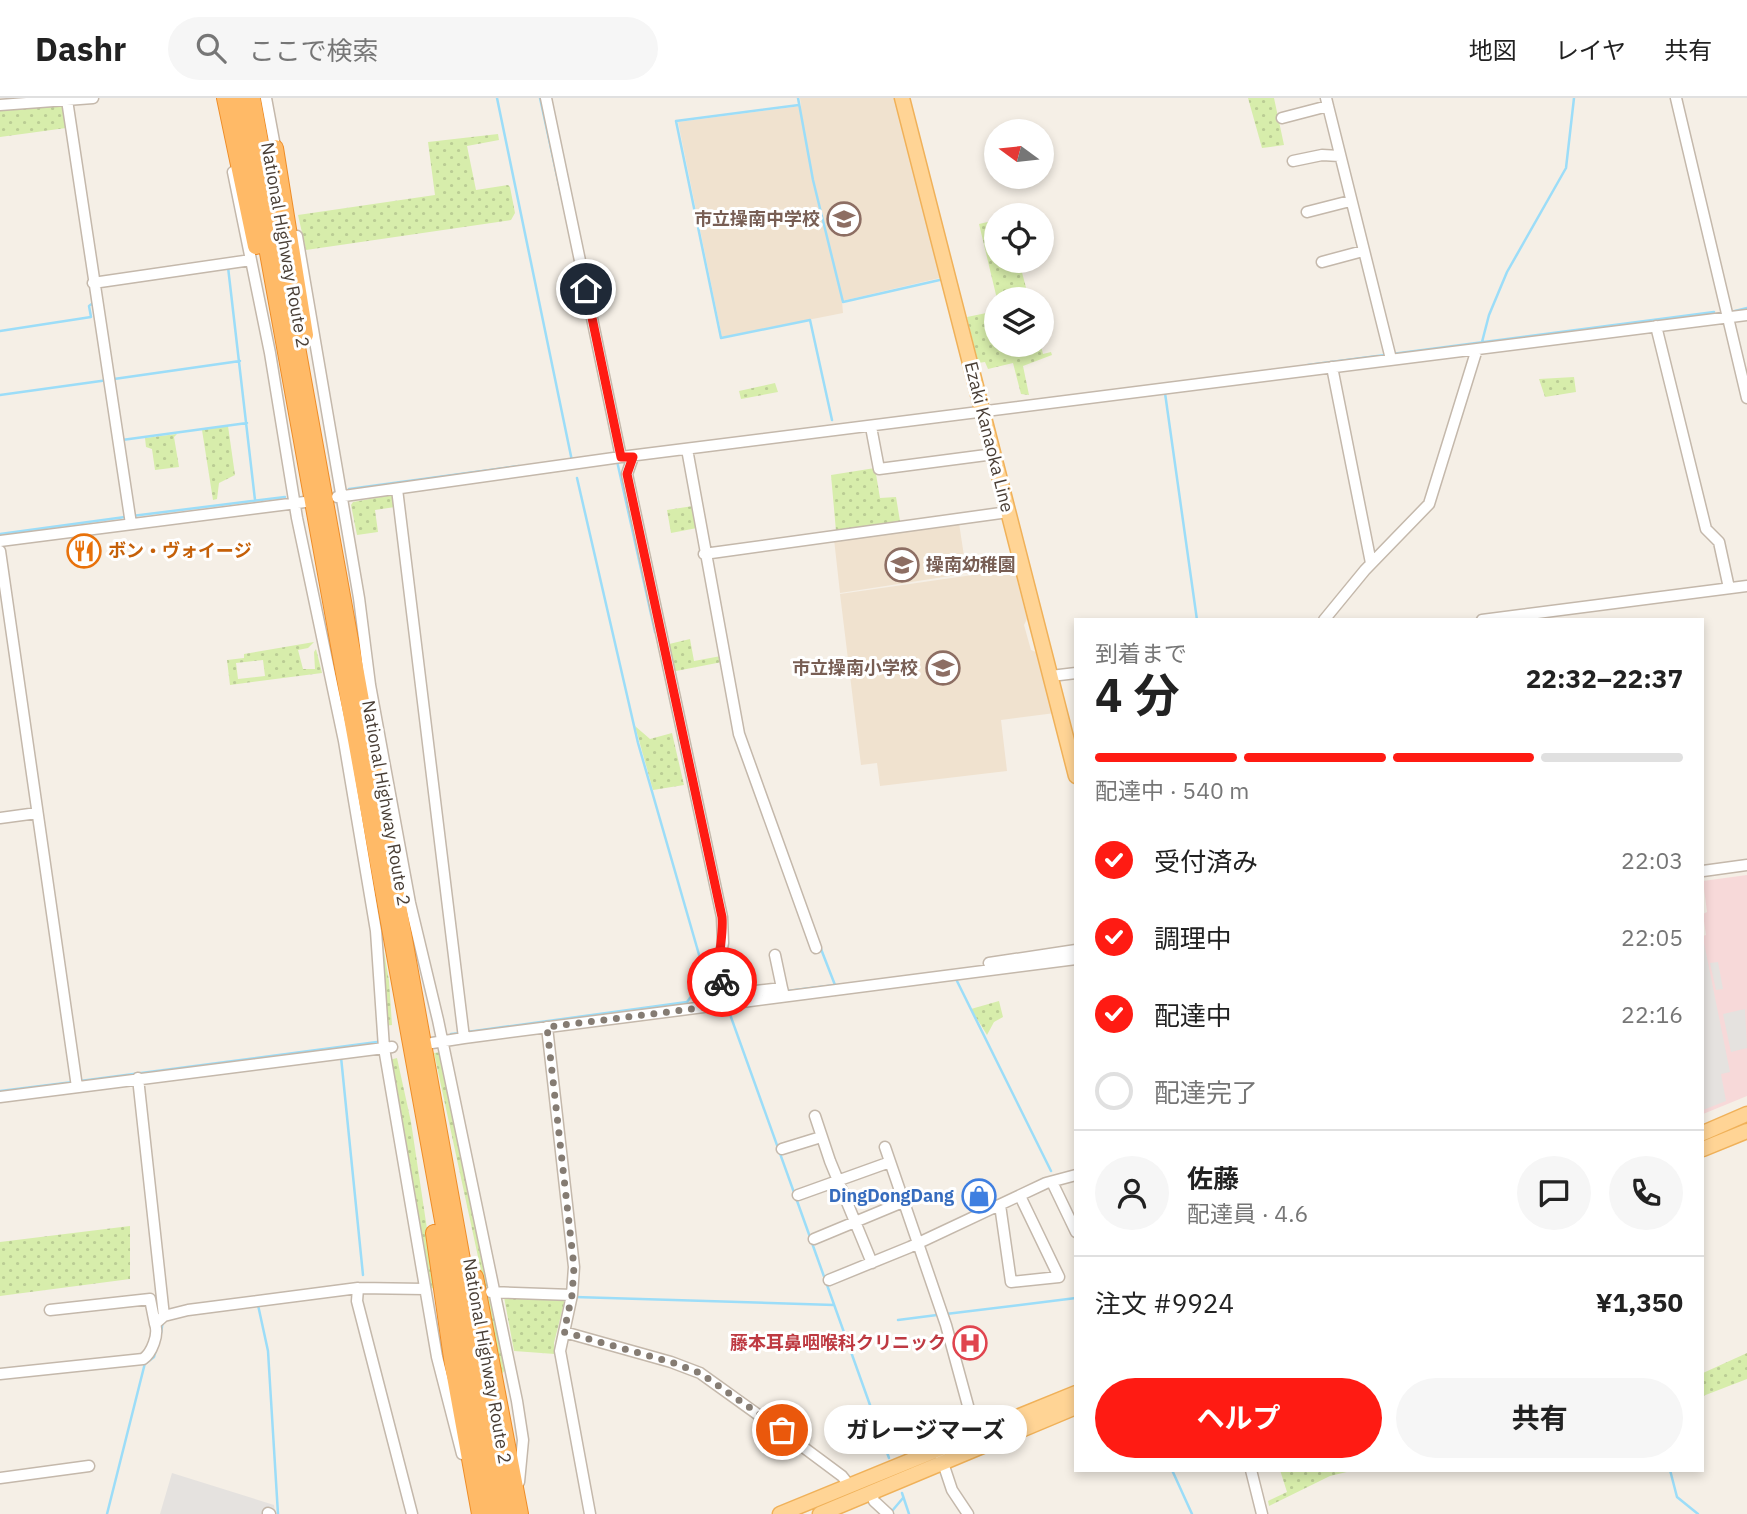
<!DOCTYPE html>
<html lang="ja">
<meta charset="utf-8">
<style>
:root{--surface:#fff;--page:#f6f6f6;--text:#222;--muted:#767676;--line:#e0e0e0;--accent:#ff1b13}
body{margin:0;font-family:"IBM Plex Sans","Noto Sans JP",sans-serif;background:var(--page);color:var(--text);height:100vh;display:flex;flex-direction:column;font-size:26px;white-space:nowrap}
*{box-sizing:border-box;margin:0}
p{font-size:23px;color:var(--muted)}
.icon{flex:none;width:38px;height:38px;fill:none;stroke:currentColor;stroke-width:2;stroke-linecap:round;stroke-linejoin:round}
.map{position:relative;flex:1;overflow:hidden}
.drawer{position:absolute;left:1074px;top:520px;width:630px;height:854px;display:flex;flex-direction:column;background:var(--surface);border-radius:0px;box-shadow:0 4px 10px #0003}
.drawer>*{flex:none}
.needle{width:46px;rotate:285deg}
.controls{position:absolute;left:984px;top:21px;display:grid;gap:14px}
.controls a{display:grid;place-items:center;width:70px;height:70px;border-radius:50%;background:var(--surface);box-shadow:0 4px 10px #0003;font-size:35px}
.pin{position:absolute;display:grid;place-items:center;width:60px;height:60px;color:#fff;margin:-30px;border:4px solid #fff;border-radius:50%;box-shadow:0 2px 7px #0007}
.courier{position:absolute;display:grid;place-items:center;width:70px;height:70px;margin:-35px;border:5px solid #ff1b13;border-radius:50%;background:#fff;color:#222;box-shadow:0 2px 9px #0007}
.bubble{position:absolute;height:49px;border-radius:24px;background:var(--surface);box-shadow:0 4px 10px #0003;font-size:23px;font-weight:700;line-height:49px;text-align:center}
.overview em{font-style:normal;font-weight:700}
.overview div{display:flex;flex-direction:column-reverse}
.overview{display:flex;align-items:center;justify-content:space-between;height:119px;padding:0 21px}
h1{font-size:46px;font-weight:700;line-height:52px}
.bar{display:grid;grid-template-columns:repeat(4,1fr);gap:10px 7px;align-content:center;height:84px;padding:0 21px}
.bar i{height:9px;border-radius:5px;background:var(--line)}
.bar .current{background:var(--accent)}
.bar p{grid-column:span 4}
.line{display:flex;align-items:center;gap:18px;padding:0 21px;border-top:2px solid var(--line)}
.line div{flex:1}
.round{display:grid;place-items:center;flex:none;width:74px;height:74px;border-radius:37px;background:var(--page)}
ol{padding:0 21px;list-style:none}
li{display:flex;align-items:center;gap:21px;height:77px}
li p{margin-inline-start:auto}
li .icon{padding:7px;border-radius:50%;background:var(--accent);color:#fff;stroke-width:4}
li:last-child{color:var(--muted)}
li i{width:38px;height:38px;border:4px solid var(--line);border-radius:50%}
.cta{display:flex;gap:14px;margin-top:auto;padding:14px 21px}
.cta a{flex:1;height:80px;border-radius:42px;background:var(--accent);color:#fff;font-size:28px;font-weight:700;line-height:80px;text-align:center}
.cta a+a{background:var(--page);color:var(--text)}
header{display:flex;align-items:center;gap:42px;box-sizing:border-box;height:98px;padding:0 35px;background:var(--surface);border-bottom:2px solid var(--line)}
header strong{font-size:33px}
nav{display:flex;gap:38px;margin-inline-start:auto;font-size:24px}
.search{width:490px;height:63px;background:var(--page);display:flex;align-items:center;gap:18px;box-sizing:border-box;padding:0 24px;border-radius:38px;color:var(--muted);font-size:26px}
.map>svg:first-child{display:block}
</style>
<header>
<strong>Dashr</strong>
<div class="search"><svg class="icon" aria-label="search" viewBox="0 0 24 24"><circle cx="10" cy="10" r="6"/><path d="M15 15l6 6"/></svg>ここで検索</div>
<nav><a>地図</a><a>レイヤ</a><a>共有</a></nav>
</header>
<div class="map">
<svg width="1747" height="1416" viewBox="0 0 1747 1416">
<defs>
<pattern id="grass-dots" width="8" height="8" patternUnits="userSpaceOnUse" patternTransform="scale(1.75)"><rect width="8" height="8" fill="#d7edab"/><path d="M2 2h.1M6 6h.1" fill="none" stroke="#bacc94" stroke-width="1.8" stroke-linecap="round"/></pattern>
</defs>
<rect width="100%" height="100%" fill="#f5efe6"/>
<path fill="#f0e2cf" d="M800,0H897L944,179L842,203L843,215L722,239L678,24L801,8Z
M959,425L964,458L973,457L976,474L840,495L834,441Z
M1014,471L1027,521L1024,527L1031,552L1036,554L1055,615L1001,622L1007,673L880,688L877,665L861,667L840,496Z"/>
<path fill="#f7d9d9" d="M1747,777V998L1703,1016V838L1706,837L1703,816L1707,814L1703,783Z"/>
<path fill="url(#grass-dots)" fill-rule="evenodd" d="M1248,0H1274L1284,47L1262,50Z
M62,4L66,30L0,39V10Z
M498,36L499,42L467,48L476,92L508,87L510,89L515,115L511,122L306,152L298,117L435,97L428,44Z
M996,122V163H1019L1029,201H997L979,126Z
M996,213V247L1041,248L1043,256L1051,254L1052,257L1023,268L1029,297L1021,296L1013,265L988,271L985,264L978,265L967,219Z
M1574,279L1576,294L1545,299L1539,281Z
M775,285L778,294L741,301L739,293Z
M228,328L235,377L219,385L217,401L213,402L202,332Z
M177,336L174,339L179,369L155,372L152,351L146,349L145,340Z
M875,370L880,400L896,399L900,423L836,433L831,377Z
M392,397L395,409L375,412L378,434L357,437L351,407L353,404Z
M693,408L697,430L671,435L667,412Z
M690,541L694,563L721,558L722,564L671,574L665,547Z
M314,544L308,550L298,552L303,571H315L314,554L316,551L322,575L230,587L227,562L244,560V556ZM263,562L265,578L238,581L236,565Z
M635,628L650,641L672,635L684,687L653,692Z
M381,836L389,883L392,927L384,928Z
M999,903L1003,919L994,924L987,937L971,911Z
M442,954L489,1190L485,1191L434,955Z
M397,960L411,1024L436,1191L427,1189L389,962Z
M130,1128V1181L0,1198V1144Z
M486,1196L492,1199L505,1272L501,1277Z
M504,1199L565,1201L554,1245L555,1256L514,1253Z
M1747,1255V1281L1703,1298V1275Z
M1280,1372H1355L1330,1378L1269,1408L1268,1403L1287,1394Z"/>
<path fill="#e5e2df" d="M1703,840L1730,974L1721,976L1726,1003L1703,1012Z
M1718,864L1723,891L1716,892L1710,865Z
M1745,911L1747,950L1731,954L1723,916Z
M172,1375L274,1407L275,1416H160Z"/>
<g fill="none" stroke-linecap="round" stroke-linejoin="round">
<path stroke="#9cddf8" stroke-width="2.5" d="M497,0L572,363
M540,0L561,96
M798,0L813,82L843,204L944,181
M799,7L676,23L721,240L810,222L832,322
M228,169L255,402
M1731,214L1747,210
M0,233L91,219L89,208L93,205
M1482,244L1489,217L1507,174L1566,70L1574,0
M1392,256L1714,214
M1308,267L1385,257
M114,281L240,263
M1165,295L1197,522
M0,297L108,282
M122,342L247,325
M617,363L655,534
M577,380L638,645L702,867
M349,391L519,368
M132,418L285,399
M0,436L125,419
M821,851L835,887
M956,881L1051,1073
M787,893L836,887
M727,908L810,1139
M467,934L687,904L707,877
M451,936L461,935
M341,959L363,1177
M80,983L377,944
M0,993L73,984
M812,1145L889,1360
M575,1199L834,1207
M258,1207L268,1253L278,1416
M946,1216L1076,1200
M898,1222L937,1217
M161,1235L163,1222
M146,1265L154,1259L156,1252
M1172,1372L1192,1416
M1670,1372L1677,1399L1698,1416
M902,1395L909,1416
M892,1413L903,1400
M107,1416L145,1265"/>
<defs>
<path id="minor" d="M266,0L276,54
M546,0L621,359
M1326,0L1391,261
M1676,0L1747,300
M67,2L131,426
M0,7L93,0
M1282,20L1328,8
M1293,63L1322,57L1340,58
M233,74L270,255L297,420L344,643L376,833L384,950L437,1259L462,1356
M1307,114L1350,103
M297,138L359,500L370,587L410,805L438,922L517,1303L523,1342L519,1384
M1322,164L1363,153
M93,185L251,162
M1656,228L1706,431L1719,444L1729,490
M1332,269L1371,465
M871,329L879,371L994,356
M687,351L739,636L816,850
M633,359L627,376L722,819L723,845L718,869L731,905
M397,391L464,940L1076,861
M337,399L621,359L1747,217
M0,443L305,404
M0,453L77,989
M704,456L1008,414
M1324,522L1365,472L1429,406L1477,251
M1482,522L1747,488
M1051,578L1076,575
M0,720L37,715
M1703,773L1747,767
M775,857L782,890
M989,865L1076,852
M701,870L714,880L721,908
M729,896L782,890L784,898
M547,929L574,1169L572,1197L560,1253L590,1416
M432,945L464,940
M138,980L164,1218
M0,999L392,949
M815,1018L830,1063L872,1165
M885,1049L946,1227L976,1337
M782,1051L821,1039
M1052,1084L1076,1134
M798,1097L890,1064
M1000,1107L1011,1184L1059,1179L1020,1098
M814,1141L903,1104
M829,1182L910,1149L1046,1085L1076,1077
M358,1190L357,1203L412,1416
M491,1194L572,1197
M50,1212L150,1201L155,1226
M564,1234L671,1264L700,1275L799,1346L842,1378L850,1388
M0,1276L143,1261C152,1255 159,1236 155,1226L164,1218L188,1212L358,1190L425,1191
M941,1359L952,1392L968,1416
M1251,1372L1262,1416
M0,1380L89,1368
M872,1395L874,1403L888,1416
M268,1415L270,1416"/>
<path id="major" d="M902,0L1076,678
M1703,1035L1747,1016
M1703,1051L1747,1033
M780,1416L1076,1295
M820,1416L1076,1309"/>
<path id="highway" d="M225,0L256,148
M240,0L496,1416
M252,0L508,1416
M275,50L305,237
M434,1135L453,1267L480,1416
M475,1179L520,1416"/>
</defs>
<use href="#minor" stroke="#c4b8ab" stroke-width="13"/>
<use href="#major" stroke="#f0b159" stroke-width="17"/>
<use href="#highway" stroke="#ee8d28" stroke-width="18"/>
<use href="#minor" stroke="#fff" stroke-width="10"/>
<use href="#major" stroke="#ffd495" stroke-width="14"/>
<use href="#highway" stroke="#ffba67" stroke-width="16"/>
</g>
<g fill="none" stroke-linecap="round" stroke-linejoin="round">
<path stroke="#857c73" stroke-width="7" stroke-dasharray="0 12.6" d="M722,884L731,905L724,907L547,929L574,1169L572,1197L564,1234L671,1264L700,1275L782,1332"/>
<path stroke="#ff1b13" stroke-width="9" d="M586,191L621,359H633L627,376L722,819C724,842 715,862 722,884"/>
</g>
<defs>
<symbol id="school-ring" viewBox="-11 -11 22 22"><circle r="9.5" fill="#fff" stroke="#8d6e63" stroke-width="1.5"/><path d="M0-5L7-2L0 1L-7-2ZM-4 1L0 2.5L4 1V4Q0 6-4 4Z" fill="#8d6e63"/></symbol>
<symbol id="restaurant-ring" viewBox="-11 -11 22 22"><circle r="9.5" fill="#fff" stroke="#e8710a" stroke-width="1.5"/><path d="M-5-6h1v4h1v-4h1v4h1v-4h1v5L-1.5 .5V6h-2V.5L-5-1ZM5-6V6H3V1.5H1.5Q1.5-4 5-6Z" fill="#e8710a"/></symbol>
<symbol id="shop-ring" viewBox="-11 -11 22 22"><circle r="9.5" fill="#fff" stroke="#3f7fe0" stroke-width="1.5"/><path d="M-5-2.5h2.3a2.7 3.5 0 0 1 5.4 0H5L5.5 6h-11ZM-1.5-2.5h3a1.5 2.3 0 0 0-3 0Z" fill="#3f7fe0"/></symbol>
<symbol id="hospital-ring" viewBox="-11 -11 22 22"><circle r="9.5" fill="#fff" stroke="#e0444e" stroke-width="1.5"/><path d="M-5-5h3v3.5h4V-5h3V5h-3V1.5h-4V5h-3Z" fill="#e0444e"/></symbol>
</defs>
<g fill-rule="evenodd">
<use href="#school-ring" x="825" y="102" width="38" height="38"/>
<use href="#restaurant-ring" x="65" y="434" width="38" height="38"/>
<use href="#school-ring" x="883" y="448" width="38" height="38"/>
<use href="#school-ring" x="924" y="551" width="38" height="38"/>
<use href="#shop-ring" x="960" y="1079" width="38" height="38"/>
<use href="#hospital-ring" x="951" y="1226" width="38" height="38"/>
</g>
<g text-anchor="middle" stroke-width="6" stroke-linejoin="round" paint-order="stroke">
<g font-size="18" font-weight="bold" fill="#785e54" stroke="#fff" text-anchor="end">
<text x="820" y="127">市立操南中学校</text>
<text x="926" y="473" text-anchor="start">操南幼稚園</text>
<text x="918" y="576">市立操南小学校</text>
</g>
<g font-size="18" fill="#493e35" stroke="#fff">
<text transform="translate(285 147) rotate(80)" y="6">National Highway Route 2</text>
<text transform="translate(989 339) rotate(76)" y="6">Ezaki Kanaoka Line</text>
<text transform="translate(386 705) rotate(80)" y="6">National Highway Route 2</text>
<text transform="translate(487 1263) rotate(80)" y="6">National Highway Route 2</text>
</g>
<g font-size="18" font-weight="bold" fill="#c56008" stroke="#fff" text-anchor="start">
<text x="108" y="459">ボン・ヴォイージ</text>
</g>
<g font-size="18" font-weight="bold" fill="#366cbe" stroke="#fff" text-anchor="end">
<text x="954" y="1104">DingDongDang</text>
</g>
<g font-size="18" font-weight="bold" fill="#be3a42" stroke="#fff" text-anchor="end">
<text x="946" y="1251">藤本耳鼻咽喉科クリニック</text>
</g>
</g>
</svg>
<div class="controls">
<a><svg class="needle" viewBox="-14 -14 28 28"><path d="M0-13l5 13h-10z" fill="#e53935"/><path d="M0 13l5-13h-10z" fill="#767676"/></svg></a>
<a><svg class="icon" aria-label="locate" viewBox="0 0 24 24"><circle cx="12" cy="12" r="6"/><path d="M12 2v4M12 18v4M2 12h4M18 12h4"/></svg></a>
<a><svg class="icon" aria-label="layers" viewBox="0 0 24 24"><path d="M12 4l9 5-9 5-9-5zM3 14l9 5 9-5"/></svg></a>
</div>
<div class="pin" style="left:782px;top:1332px;background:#ea580c"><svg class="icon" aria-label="bag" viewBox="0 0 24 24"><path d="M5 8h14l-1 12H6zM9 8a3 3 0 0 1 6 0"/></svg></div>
<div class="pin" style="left:586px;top:191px;background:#1f2937"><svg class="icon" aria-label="home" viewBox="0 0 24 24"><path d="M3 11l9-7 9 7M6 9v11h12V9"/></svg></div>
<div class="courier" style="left:722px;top:884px"><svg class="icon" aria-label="bike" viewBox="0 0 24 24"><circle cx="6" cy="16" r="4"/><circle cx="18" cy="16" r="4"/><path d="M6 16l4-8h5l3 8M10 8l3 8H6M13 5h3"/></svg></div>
<div class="bubble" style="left:824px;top:1307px;width:203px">ガレージマーズ</div>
<section class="drawer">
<div class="overview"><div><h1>4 分</h1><p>到着まで</p></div><em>22:32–22:37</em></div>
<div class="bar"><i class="current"></i><i class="current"></i><i class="current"></i><i></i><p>配達中 · 540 m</p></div>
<ol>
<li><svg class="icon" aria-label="check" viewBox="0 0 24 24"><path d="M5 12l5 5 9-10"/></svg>受付済み<p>22:03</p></li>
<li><svg class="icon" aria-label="check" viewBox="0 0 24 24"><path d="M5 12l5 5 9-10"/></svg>調理中<p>22:05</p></li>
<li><svg class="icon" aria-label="check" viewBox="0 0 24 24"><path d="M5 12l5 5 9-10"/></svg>配達中<p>22:16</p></li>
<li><i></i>配達完了</li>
</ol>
<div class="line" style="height:126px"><a class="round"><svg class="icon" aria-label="person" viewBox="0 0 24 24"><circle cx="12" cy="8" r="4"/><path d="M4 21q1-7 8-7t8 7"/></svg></a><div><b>佐藤</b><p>配達員 · 4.6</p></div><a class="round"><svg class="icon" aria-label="chat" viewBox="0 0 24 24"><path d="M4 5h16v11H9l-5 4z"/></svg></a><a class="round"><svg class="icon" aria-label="phone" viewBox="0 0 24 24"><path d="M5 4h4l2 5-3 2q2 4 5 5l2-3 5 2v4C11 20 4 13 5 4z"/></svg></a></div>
<div class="line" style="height:91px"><div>注文 #9924</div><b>¥1,350</b></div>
<div class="cta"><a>ヘルプ</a><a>共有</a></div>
</section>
</div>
